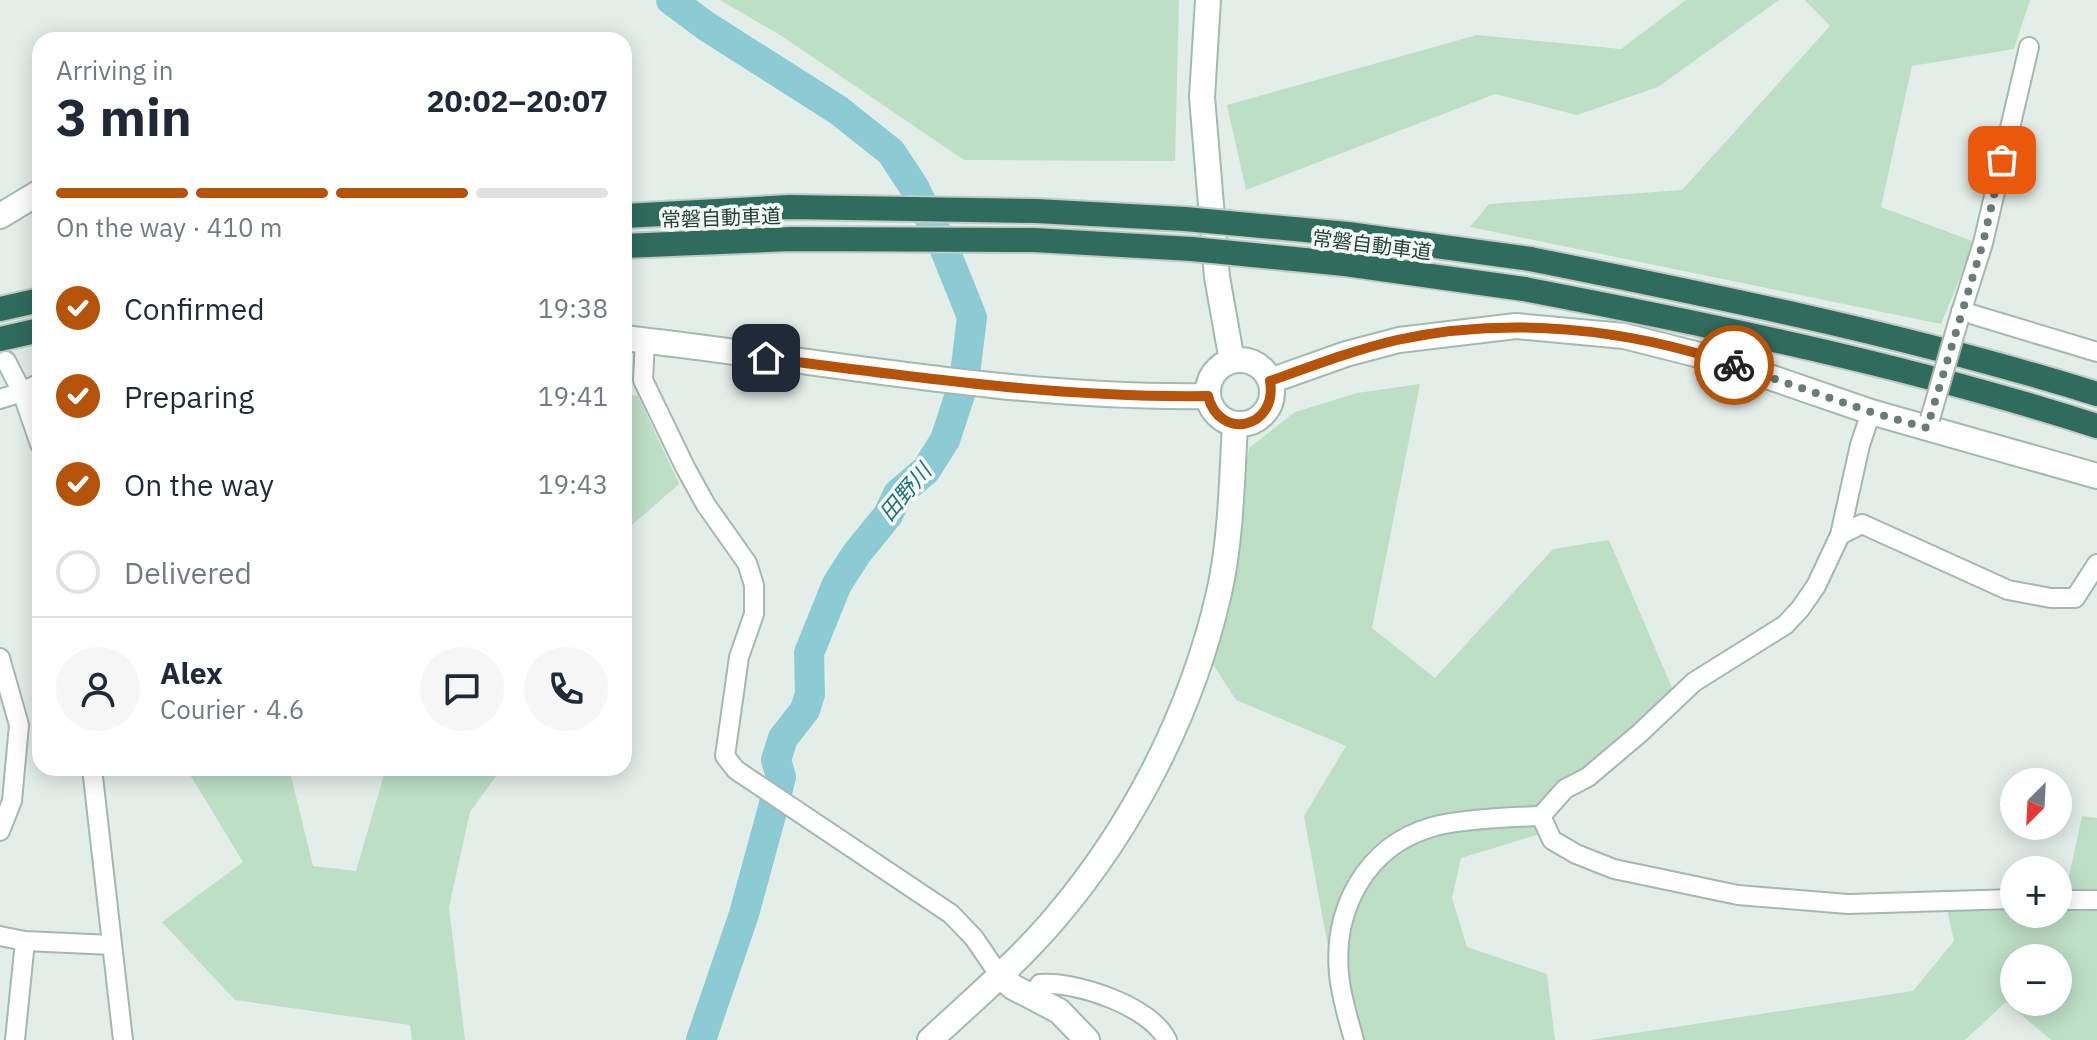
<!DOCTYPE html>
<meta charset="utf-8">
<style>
:root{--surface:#fff;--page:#f6f6f7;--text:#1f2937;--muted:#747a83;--line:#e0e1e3;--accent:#b45309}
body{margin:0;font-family:"IBM Plex Sans","Noto Sans JP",sans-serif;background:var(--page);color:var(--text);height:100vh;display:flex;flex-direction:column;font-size:30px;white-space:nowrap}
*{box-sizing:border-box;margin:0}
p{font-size:26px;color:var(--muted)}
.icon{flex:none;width:44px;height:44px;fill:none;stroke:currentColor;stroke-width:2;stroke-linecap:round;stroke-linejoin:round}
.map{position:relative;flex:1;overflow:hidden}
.details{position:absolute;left:32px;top:32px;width:600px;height:744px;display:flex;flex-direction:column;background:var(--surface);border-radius:24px;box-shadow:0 4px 20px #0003}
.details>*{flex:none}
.needle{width:52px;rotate:204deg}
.buttons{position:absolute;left:2000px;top:768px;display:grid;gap:16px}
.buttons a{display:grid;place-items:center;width:72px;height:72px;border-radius:50%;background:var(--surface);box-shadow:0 4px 20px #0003;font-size:40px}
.pin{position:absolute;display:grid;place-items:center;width:68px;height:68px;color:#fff;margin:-34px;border-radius:16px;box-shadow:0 4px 12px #0006}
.courier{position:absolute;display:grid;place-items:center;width:80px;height:80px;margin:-40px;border:6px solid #b45309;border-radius:50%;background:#fff;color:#222;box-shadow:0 2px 10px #0007}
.overview em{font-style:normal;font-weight:800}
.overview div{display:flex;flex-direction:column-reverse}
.overview{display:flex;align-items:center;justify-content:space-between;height:136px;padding:0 24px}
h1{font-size:52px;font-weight:800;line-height:60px}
.bar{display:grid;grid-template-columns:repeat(4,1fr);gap:12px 8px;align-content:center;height:96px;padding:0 24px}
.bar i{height:10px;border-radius:6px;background:var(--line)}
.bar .on{background:var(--accent)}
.bar p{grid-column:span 4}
.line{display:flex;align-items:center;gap:20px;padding:0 24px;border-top:2px solid var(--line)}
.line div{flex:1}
.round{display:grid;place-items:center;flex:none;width:84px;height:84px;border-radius:42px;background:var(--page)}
ol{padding:0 24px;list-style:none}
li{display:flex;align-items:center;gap:24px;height:88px}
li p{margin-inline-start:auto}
li .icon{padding:8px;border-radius:50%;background:var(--accent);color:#fff;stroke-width:4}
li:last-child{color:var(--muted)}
li i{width:44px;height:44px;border:4px solid var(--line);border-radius:50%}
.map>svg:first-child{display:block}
</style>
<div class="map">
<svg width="2097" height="1040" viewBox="0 0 2097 1040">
<rect width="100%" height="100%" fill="#e4eee9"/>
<path fill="#bddfc5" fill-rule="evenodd" d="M720,0H1179L1175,161L964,160L780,35Z
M1686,0H1779L1658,87L1577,115L1495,94L1246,190L1227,105L1477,35L1621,49Z
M1805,0H2030L2014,49L1912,66L1881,207L1975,242L1941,324L1470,227L1489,204L1682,190L1830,26Z
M1420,384L1372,628L1435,678L1553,549L1609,540L1673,690L1587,772L1560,785L1540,834L1461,858L1452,898L1467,947L1547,974L1555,1040H1345L1304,816L1346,746L1236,700L1210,660L1249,448L1295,412L1357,393Z
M624,394L638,396L679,484L624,532Z
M186,768H289L313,866L356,871L386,768H502L470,812L449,907L465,1040H412L410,1025L235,1000L162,922L243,862Z
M2082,816L2097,818V1040H2051L2006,1002L1965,1040H1589L1913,991L1954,941L1947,909H2014V914H2058V893L2067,886ZM2014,958H2058V1002H2014Z"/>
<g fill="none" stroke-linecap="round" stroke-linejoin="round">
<path stroke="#8ccbd3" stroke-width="30" d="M671,0L706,26L838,110L891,152L914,187L945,250L972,317L964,382L945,440L926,470L898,494L888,515L857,553L837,584L809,653L810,694L805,710L783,738L776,760L781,777L774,804L744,914L701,1040"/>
<defs>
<path id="street" d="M1961,311L2097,352
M1959,319L1983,243L2029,47
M645,341L643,380L685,467L706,505L747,563L754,585V614L739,657L725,756L736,770L951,914L974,938L1000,976
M6,361L22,392L40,444
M0,399L22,392L40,383
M1840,535L1862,524L2008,590L2051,598H2075L2097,564
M0,658L19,725L12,801L0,831
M92,768L123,1040
M1541,816L1552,840L1576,854L1614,869L1738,895L1848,904L2014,899
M2058,900H2097
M0,936L25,941L112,945
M1032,998L1040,984C1076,981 1150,1006 1167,1040
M15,1040L25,941
M1354,1040C1348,1018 1341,997 1339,974C1333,909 1366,846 1432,827C1459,819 1512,817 1541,816L1565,789L1588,777L1640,733L1694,682L1785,625L1800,609L1816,586L1840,535L1860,445L1871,412"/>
<path id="secondary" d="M1208,0L1202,97L1217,277L1232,361
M0,216L40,192
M624,338C819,360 1011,399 1208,396
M1208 392a32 32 0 1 1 64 0a32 32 0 1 1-64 0Z
M1270,381L1346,354L1399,340L1516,326L1624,336L1723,361L1871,412L2097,476
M1000,976L1013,987L1059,1011L1087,1040
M930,1040C973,1000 1018,962 1056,917C1134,825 1192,711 1219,593C1231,541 1232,478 1235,424"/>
<path id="highway" d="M1530,259C1720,297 1911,336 2097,394
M1524,289C1717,326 1910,366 2097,426
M0,309L40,300
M0,339L40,330"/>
</defs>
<use href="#street" stroke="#a6b6b0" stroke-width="22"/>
<use href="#secondary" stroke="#a2bab0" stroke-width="28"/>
<use href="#highway" stroke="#c1cac7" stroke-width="28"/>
<use href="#street" stroke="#fff" stroke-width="18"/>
<use href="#secondary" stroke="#fff" stroke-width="24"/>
<use href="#highway" stroke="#2f6c5d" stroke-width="24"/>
<defs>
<path id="street-bridge" d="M1930,419L1959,319"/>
<path id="highway-bridge" d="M624,216L790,207L1036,211L1185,219L1348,234L1530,259
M624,246L791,239L1034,240L1192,249L1345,264L1524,289"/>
</defs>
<use href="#street-bridge" stroke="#a6b6b0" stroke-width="22" stroke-linecap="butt"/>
<use href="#highway-bridge" stroke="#c1cac7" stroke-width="28" stroke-linecap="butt"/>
<use href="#street-bridge" stroke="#fff" stroke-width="18"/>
<use href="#highway-bridge" stroke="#2f6c5d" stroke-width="24"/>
</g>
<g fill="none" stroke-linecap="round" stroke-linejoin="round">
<path stroke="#677d75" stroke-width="8" stroke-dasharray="0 14.4" d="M1734,365L1871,412L1927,428L1983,243L2002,160"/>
<path stroke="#b45309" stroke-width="10" d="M766,358C913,377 1059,398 1208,396C1219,441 1278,429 1270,381C1312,366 1354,350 1397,340C1508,316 1627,328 1734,365"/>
</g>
<g text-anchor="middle" stroke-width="7" stroke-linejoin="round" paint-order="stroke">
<g font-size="20" fill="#234037" stroke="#f5faf7">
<text transform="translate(721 218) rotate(-2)" y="7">常磐自動車道</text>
<text transform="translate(1372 245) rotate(7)" y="7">常磐自動車道</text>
</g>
<g font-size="22" font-style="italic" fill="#1c727d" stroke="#f5faf7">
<text transform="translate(905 492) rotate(-50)" y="8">田野川</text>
</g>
</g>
</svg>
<div class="buttons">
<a><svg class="needle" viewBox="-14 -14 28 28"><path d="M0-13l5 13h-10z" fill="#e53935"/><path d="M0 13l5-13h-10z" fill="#747a83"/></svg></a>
<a>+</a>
<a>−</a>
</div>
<div class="pin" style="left:2002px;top:160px;background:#ea580c"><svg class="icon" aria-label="bag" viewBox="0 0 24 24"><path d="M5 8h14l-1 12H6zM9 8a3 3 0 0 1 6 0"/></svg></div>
<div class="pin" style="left:766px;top:358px;background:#1f2937"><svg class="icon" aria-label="home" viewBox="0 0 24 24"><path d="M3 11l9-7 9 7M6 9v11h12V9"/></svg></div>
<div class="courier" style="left:1734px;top:365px"><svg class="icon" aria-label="bike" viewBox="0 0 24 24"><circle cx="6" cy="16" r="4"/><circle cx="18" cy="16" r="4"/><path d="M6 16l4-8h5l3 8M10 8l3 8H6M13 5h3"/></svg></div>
<section class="details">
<div class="overview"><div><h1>3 min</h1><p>Arriving in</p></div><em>20:02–20:07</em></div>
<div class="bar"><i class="on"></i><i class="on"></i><i class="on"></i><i></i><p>On the way · 410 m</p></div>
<ol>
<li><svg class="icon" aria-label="check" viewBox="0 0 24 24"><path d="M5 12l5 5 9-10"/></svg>Confirmed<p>19:38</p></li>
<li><svg class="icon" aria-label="check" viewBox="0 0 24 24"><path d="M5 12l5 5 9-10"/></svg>Preparing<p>19:41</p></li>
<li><svg class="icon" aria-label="check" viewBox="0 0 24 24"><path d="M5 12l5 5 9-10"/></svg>On the way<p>19:43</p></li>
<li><i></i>Delivered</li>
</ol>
<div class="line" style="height:144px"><a class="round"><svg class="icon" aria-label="person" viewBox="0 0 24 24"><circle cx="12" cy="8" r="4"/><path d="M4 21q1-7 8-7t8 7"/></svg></a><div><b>Alex</b><p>Courier · 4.6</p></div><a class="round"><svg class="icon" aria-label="chat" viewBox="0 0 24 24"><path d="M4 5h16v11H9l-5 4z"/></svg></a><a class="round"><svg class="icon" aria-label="phone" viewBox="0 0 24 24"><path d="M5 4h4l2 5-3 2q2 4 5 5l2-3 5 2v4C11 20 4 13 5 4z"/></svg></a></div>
</section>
</div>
